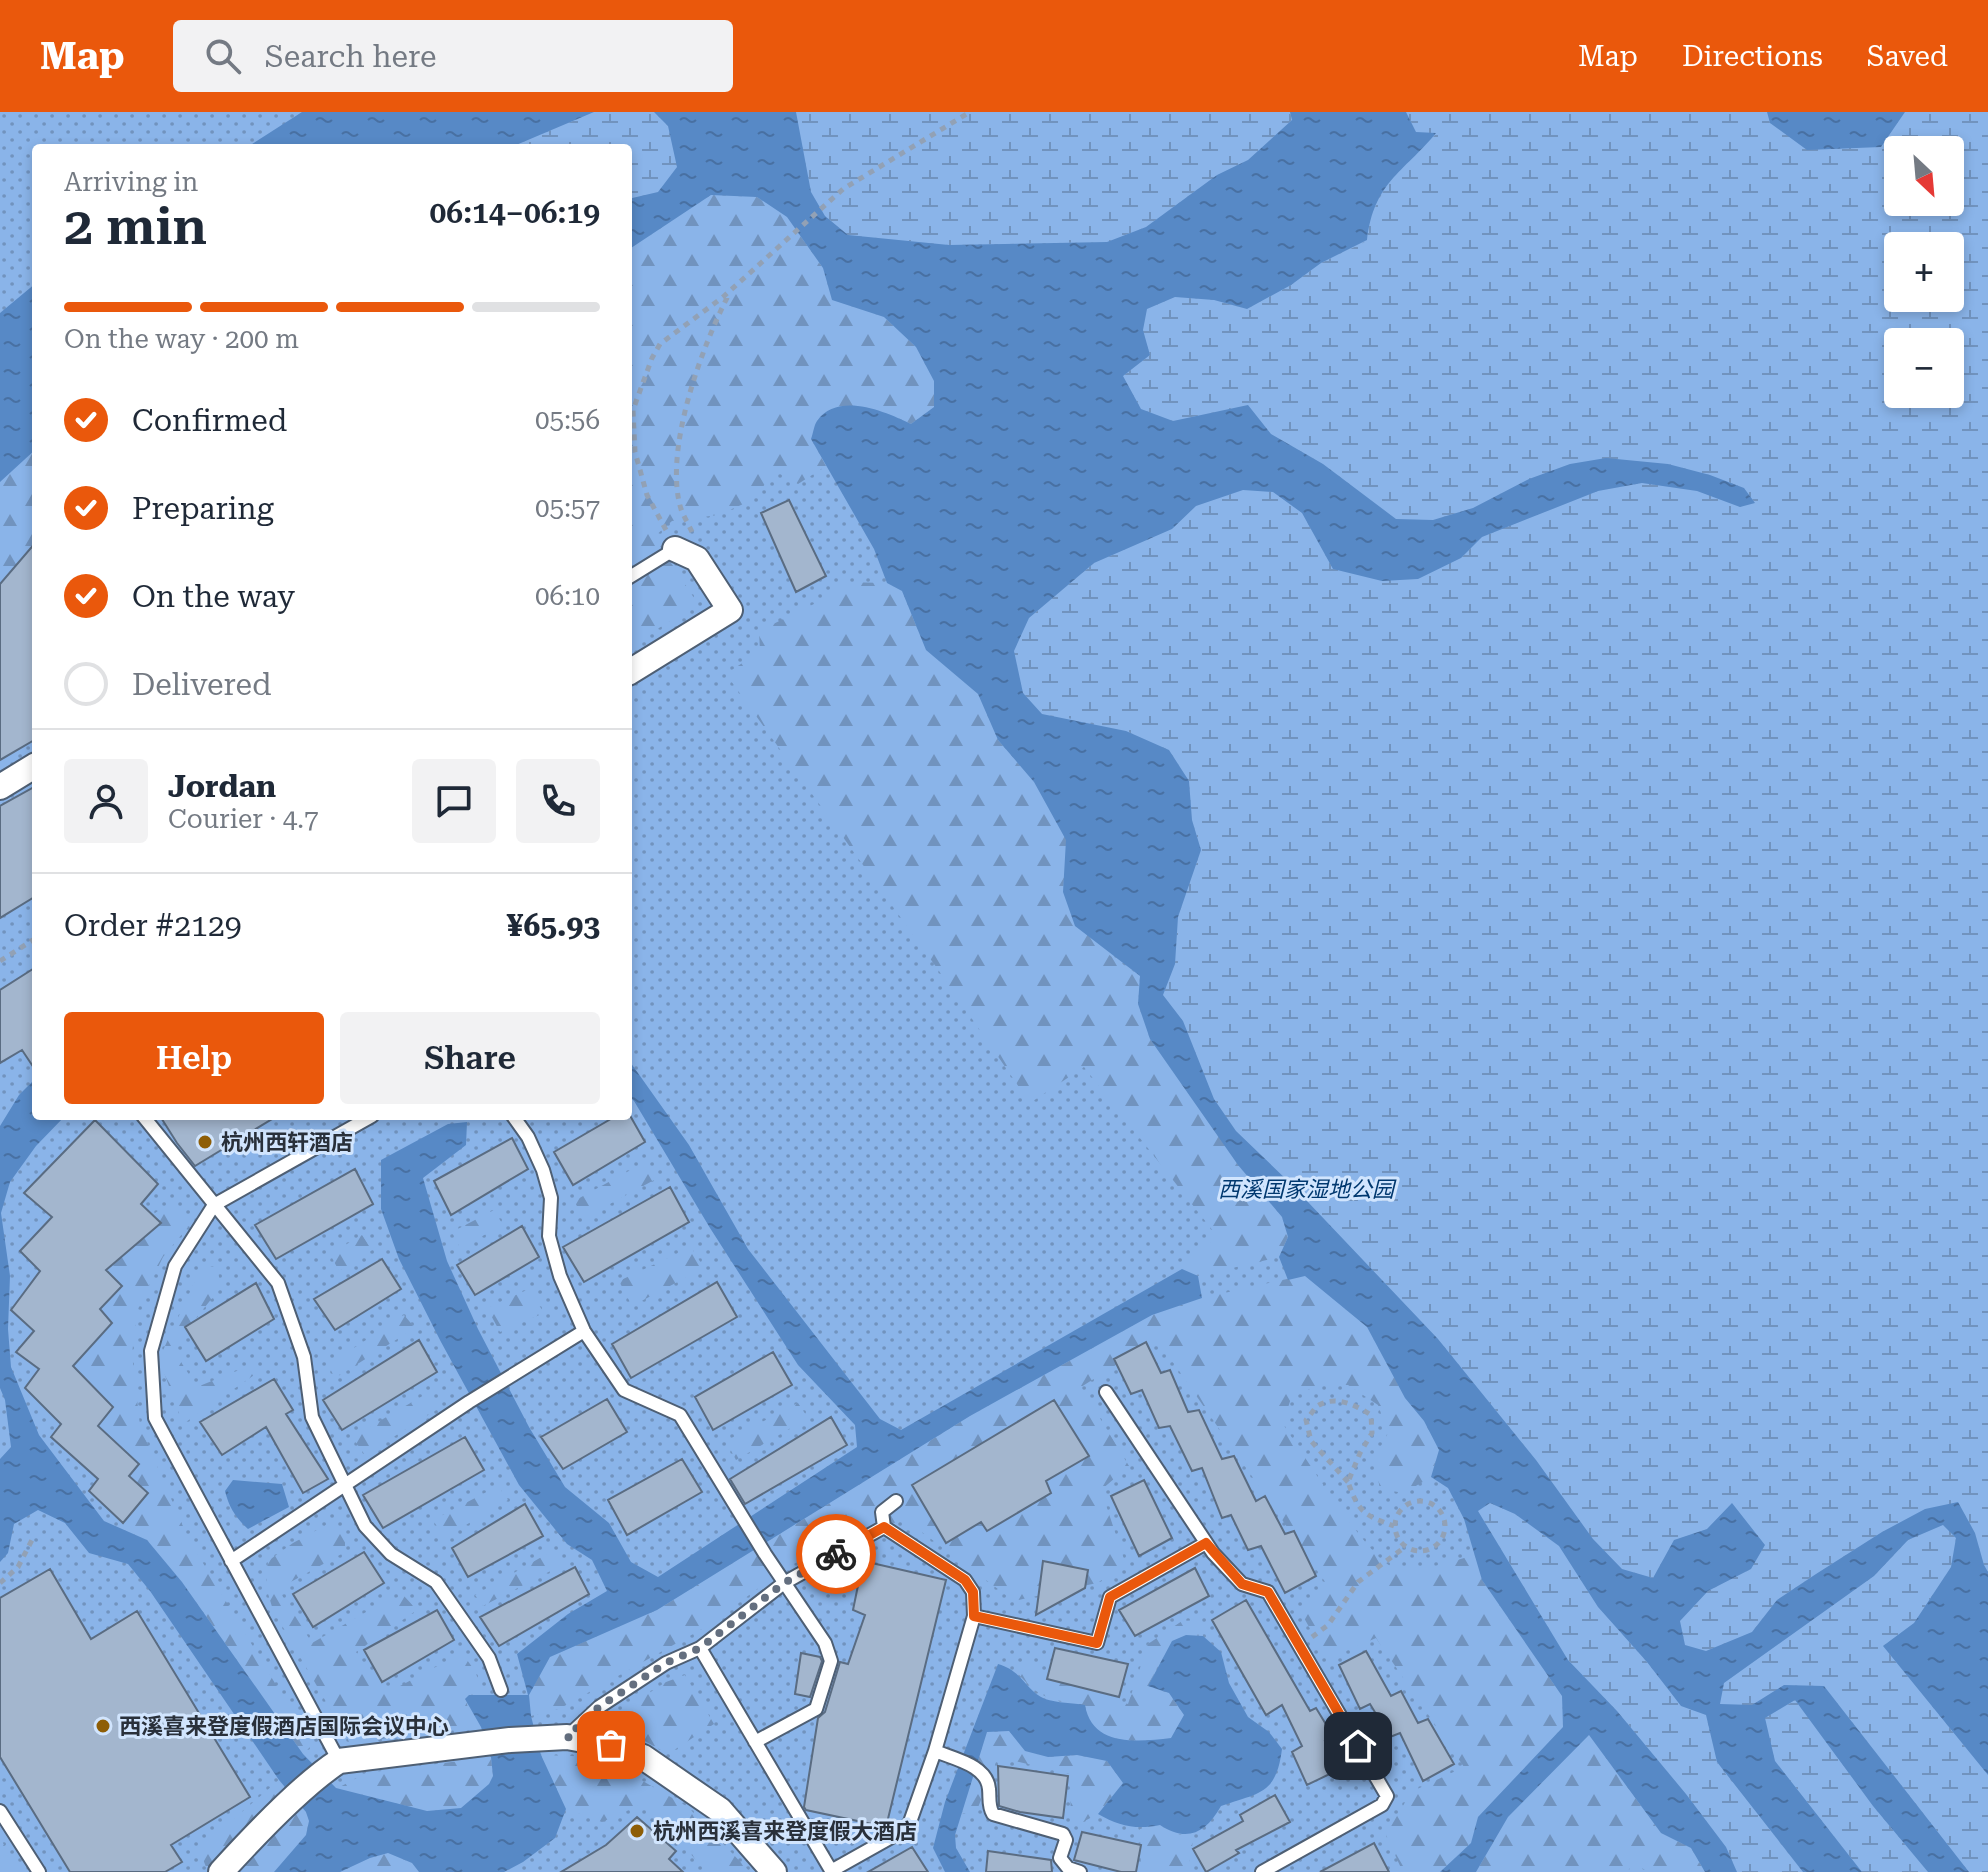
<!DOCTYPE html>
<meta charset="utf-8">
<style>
:root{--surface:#fff;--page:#f2f2f3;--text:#1f2937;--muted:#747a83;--line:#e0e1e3;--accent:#ea580c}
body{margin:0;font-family:"Roboto Serif","Noto Sans SC",serif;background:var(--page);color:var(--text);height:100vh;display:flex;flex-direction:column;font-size:30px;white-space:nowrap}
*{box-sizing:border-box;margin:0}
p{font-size:26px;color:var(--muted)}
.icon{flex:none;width:44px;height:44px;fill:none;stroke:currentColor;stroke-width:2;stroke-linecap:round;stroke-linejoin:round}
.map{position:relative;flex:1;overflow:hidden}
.details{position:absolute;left:32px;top:32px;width:600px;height:976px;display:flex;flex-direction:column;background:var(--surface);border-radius:8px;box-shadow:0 4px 12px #0003}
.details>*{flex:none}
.needle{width:52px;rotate:154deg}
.tools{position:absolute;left:1884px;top:24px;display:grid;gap:16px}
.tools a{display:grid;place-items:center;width:80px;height:80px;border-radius:8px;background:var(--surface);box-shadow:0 4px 12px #0003;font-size:40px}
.pin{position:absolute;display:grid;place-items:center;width:68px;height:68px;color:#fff;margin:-34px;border-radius:16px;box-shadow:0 4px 12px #0006}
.courier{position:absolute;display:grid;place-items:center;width:80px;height:80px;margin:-40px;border:6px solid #ea580c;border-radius:50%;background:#fff;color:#222;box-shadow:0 2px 10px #0007}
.overview em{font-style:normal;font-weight:600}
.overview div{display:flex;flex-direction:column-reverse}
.overview{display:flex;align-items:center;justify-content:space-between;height:136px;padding:0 32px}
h1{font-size:52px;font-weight:600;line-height:60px}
.bar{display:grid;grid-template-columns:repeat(4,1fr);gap:12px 8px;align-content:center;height:96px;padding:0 32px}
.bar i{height:10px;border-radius:6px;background:var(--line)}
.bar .current{background:var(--accent)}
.bar p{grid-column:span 4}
.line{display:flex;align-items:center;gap:20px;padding:0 32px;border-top:2px solid var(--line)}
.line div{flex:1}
.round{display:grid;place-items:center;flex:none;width:84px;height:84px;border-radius:8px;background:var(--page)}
ol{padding:0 32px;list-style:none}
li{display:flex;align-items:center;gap:24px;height:88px}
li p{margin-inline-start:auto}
li .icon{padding:8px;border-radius:50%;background:var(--accent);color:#fff;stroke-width:4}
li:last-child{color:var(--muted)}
li i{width:44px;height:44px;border:4px solid var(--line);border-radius:50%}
.cta{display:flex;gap:16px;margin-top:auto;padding:16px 32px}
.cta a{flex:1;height:92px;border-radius:8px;background:var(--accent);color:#fff;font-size:32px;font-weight:600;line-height:92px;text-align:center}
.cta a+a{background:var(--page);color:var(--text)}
header{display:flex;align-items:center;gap:48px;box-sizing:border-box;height:112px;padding:0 40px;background:var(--accent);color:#fff}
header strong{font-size:38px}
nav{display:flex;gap:44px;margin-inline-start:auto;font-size:28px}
.search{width:560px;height:72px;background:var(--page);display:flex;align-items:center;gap:20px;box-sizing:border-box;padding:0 28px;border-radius:8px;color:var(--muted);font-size:30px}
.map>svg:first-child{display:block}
</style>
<header>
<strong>Map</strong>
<div class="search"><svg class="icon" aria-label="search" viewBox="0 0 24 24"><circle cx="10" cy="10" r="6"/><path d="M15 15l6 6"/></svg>Search here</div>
<nav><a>Map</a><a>Directions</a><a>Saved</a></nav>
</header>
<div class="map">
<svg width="1988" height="1760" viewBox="0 0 1988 1760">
<defs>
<pattern id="grass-dots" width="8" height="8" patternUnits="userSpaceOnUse" patternTransform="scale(2)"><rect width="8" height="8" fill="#8ab4e9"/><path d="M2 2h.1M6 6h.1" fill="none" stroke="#7193be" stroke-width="1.8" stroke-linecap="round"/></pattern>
<pattern id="forest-firs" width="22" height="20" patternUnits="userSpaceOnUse" patternTransform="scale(2)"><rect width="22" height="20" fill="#8ab4e9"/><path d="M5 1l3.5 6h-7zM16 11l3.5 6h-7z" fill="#7193be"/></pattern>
<pattern id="wetland-marsh" width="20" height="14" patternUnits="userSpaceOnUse" patternTransform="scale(2)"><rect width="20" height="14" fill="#8ab4e9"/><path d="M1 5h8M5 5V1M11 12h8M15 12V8" fill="none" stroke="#7193be"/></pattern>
<pattern id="water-ripples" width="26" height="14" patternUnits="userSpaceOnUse" patternTransform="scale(2)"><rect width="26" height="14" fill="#5789c6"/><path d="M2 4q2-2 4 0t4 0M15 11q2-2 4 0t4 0" fill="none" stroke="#4870a2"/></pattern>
</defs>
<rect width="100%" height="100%" fill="#d1e5fe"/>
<path fill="url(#grass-dots)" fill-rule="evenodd" d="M0,0H1988V1760H0ZM36,36H628V1004H36ZM1898,38H1950V90H1898ZM1898,134H1950V186H1898ZM1898,230H1950V282H1898Z"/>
<path fill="url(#forest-firs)" d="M711,83L757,85L787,105L823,156L832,188L884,205L916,235L934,269V295L911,312L884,299L811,327L826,354L798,372L777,360L748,390L718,403L672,409L654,425L698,492L628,535V138Z
M36,337V430L0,472V370Z
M839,470L887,471L902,479L926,538L978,582L998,628L1034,670L1067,728L1063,780L1108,842L1140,864L1138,892L1150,927L1243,1058L1282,1105L1288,1125L1279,1145L1198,1164L1182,1157L1217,1124L1084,955L1030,991L939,859L726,562L760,539L759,519L818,490Z
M647,1049L656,1067L584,1106L574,1089Z
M174,1088L188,1115L163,1145L137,1199L132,1242L140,1314L188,1426L312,1633L303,1642L182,1470L147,1428L129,1421L111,1364L58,1244L91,1172L139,1112Z
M494,1098L503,1113L460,1136L452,1120Z
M362,1123L372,1138L339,1159L330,1142Z
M691,1135L704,1156L632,1194L619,1169Z
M202,1154L217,1155L221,1175L172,1236L197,1275L254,1252L260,1259L183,1312L159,1247Z
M1305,1163L1367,1215L1405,1285L1424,1309L1439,1339L1431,1365L1404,1381L1380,1377L1374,1347L1388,1321L1378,1293L1348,1273H1318L1291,1286L1283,1312C1301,1339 1367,1444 1391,1454C1416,1464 1450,1449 1475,1443L1482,1468L1562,1584L1563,1615L1478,1705L1471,1731L1440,1760H1395L1401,1756L1386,1723L1411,1680L1464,1655L1376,1526L1327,1547L1299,1497L1330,1477L1157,1227L1081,1275L1129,1354L1101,1378L1126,1453L1097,1471L1014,1489L907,1409L864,1415L784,1457L709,1513L559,1597L531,1604L529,1583L549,1545L657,1498L970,1304L1152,1203L1202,1186Z
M529,1177L544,1201L500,1220L487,1196Z
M404,1203L415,1216L335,1266L328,1253Z
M426,1282L436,1298L365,1343L352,1325Z
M798,1291L808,1306L736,1348L726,1329Z
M498,1374L508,1388L444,1426L433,1408Z
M326,1413L345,1422V1440L278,1477L312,1531L387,1488L404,1484L417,1498L356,1540L385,1582L462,1541L475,1559L484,1583H469L467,1593L481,1615L387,1626L351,1633L273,1498L266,1475L268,1449L293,1431Z
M552,1439L564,1452L483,1494L475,1483Z
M1200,1508L1203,1524C1165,1521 1164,1545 1148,1575L1169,1581L1184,1603L1172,1626C1138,1630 1092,1635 1085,1593C1046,1587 1040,1587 1014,1557L1029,1553L1128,1592L1148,1532L1182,1509Z
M685,1563L714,1612L668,1642L625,1618L626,1596L666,1570Z
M1009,1619L1025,1639L1048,1645L1077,1643L1107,1649L1123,1671L1098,1702L1071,1716L1070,1662L998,1645L975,1703L962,1701L987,1620Z
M1589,1623L1661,1721L1691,1736L1705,1760H1648L1634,1751L1627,1760H1476L1508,1705Z
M541,1643L601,1645L688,1695L750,1760H707L644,1691L602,1710L566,1697Z
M491,1645L493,1664L490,1672L461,1696L427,1699L336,1677L366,1661Z
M279,1668C321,1718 315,1713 274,1760H208L199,1737Z
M1159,1713L1174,1723L1194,1722L1188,1760H1141L1140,1717Z
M0,1726L20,1760H0Z
M388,1741L412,1751L418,1756L411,1760H340L370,1746Z"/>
<path fill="url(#wetland-marsh)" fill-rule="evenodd" d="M594,0H654L668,14L677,55L658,80L628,87V36H509Z
M796,0H1290L1292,8L1248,48L1217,63L1146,115L1107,130L949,133L848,123L825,104L811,80Z
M1406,0H1767L1770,11L1880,35L1905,0H1988V1460L1984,1454L1975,1421L1958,1391L1882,1420L1816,1462L1777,1488L1752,1520L1706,1539L1685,1533L1680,1509L1708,1479L1751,1457L1731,1391L1707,1417L1674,1428L1653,1466L1622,1457L1592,1427L1536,1348L1438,1227L1288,1069L1236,1019L1214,988L1183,909L1163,883L1175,852L1178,805L1201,738L1192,708L1189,669L1169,638L1126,619L1086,609L1042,602L1023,581L1013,540L1029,506L1094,451L1172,417L1195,394L1243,378L1273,379L1302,401L1333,457L1461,446L1482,425L1554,395L1598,379L1642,371L1697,378L1740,395L1755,391L1744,376L1710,363L1668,352L1529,367L1473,396L1433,408L1396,407L1323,352L1271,322L1248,293L1173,309L1141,297L1123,264L1150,243L1142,218L1147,197L1175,185L1214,188L1247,197L1291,173L1321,151L1367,129L1370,105L1389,68L1436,22L1416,20ZM1898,38H1950V90H1898ZM1898,134H1950V186H1898ZM1898,230H1950V282H1898Z
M1490,1391L1515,1402L1559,1434L1598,1495L1647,1550L1681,1594L1706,1603L1717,1651L1803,1760H1737L1726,1735L1686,1682L1617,1599L1568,1548L1478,1399Z
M1943,1412L1956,1426L1951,1455L1914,1511L1883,1534L1988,1663V1760H1969L1824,1574L1785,1573L1752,1594L1720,1592L1723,1571L1874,1464L1908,1428Z
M1796,1588L1873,1694L1928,1760H1862L1775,1649L1764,1606Z"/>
<path fill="url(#water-ripples)" d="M302,0H594L509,36H246Z
M654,0H796L811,80L825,104L848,123L949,133L1107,130L1146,115L1217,63L1248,48L1292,8L1290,0H1406L1416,20L1436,21C1403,61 1374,70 1367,128L1321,151L1291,173L1247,197L1214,188L1175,185L1147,197L1143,218L1150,243L1123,264L1141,297L1173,309L1248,293L1271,322L1323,352L1396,407L1433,408L1473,396L1529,367L1570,352L1606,346L1668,352L1710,363L1744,376L1755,391L1740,395L1697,379L1642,371L1598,379L1482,425L1461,446L1418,467L1382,469L1333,457L1302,401L1273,380L1243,378L1196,394L1172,417L1094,451L1029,506L1014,539L1023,581L1042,602L1126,619L1169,638L1189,669L1192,708L1201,738L1178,805L1175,852L1163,883L1183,909L1214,987L1236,1019L1288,1069L1438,1227L1536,1348L1593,1427L1622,1457L1653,1466L1674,1428L1707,1417L1732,1391L1765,1433L1751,1457L1708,1479L1680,1509L1685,1533L1706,1539L1752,1520L1777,1488L1816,1462L1882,1420L1925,1397L1958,1390L1975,1421L1984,1453L1988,1460V1663L1883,1534L1914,1511L1951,1455L1956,1426L1943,1413L1908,1428L1874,1464L1724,1571L1720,1592L1752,1593L1784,1573L1824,1574L1969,1760H1928L1873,1694L1795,1588L1765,1606L1775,1649L1862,1760H1803L1717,1650L1706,1603L1681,1594L1647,1550L1598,1495L1559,1434L1515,1402L1490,1391L1478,1399L1568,1548L1617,1599L1686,1682L1726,1735L1737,1760H1705L1691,1736L1661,1721L1589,1623L1508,1705L1476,1760H1440L1471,1731L1478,1705L1563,1615L1562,1584L1482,1468L1464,1407L1448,1376L1431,1365L1439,1338L1424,1309L1405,1286L1367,1215L1305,1164L1288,1168L1279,1145L1288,1125L1282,1105L1238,1053L1150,927L1138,892L1140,864L1075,814L1063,780L1066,728L1034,670L998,628L978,582L926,538L902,479L887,471L874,437L811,327C813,322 814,313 817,309C838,279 886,300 911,312L934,295V269L916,235L884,205L832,188L823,156L787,105L757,85L711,83L628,138V87L658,80L677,55L668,14Z
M1767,0H1905L1881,35L1807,38L1770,11Z
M36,171V337L0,370V201Z
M628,947L689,1033L748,1137L880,1307L901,1318L1182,1157L1198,1164L1202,1186L1152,1203L970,1304L657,1498L550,1545L529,1583L531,1604L541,1643L566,1697L555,1726L523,1750L504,1760H419L412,1751L388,1741L370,1746L340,1760H274L306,1723L309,1709L306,1700L279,1668L150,1479L128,1452L89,1441L65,1411L38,1398L14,1412L8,1441L0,1450V1347L11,1335L5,1288L0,1276V1014L19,983L36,966V1004H65L36,1034L10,1070L1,1101L10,1164L8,1217L11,1255L39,1323L104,1409L147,1428L182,1470L303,1642L336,1676L427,1699L461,1696L489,1672L493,1664L491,1645L481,1615L465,1587L469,1583H528L517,1542L568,1502L607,1479L592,1448L567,1432L519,1373L441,1230L399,1147L381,1097V1048L448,1012L467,1010L466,1033L423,1066L447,1149L478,1217L529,1315L565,1375L609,1411L631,1450L658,1465L857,1335L855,1313L798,1253L710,1116L634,989L628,983Z
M233,1368L282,1372L289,1395L248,1417C235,1405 229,1395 225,1379Z
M1186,1523L1203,1524L1221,1540L1229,1571L1248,1605L1269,1620L1282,1637C1276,1683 1260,1680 1221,1694C1206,1721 1187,1731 1160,1713C1136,1718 1119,1714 1098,1702L1123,1671L1107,1649L1077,1643L1048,1645L1025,1639L1009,1619L987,1620L955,1723L956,1736L970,1760H945L933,1736L945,1690L998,1552C1023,1559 1025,1578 1045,1587C1057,1591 1073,1591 1085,1593C1092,1635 1138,1630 1171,1626L1184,1603L1169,1581L1148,1574L1172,1529Z"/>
<path fill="#a3b6ce" stroke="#5a6c82" stroke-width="2" d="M789,388L826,464L796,480L761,401Z
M36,430V627L0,648V472Z
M36,674V784L0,806V694Z
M36,855V959L22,938L0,951V878Z
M628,1000L645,1030L573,1073L554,1040L616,1004H628Z
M160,1004H277L195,1054L177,1031Z
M95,1008L158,1072L141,1092L161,1111L106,1158L122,1174L100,1197L112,1211L73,1254L113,1295L98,1314L139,1352L129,1364L148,1381L123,1411L89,1379L98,1367L51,1325L61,1312L25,1276L39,1257L16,1240L34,1219L11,1198L40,1159L20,1139L52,1105L24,1081Z
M512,1026L528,1057L451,1103L434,1069Z
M355,1057L373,1092L276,1147L255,1113Z
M670,1075L689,1110L584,1170L563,1135Z
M522,1114L539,1145L475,1183L457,1153Z
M382,1147L401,1177L335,1218L314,1187Z
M717,1170L737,1205L631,1266L612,1232Z
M256,1171L274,1207L206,1249L185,1215Z
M419,1228L437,1260L342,1318L323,1288Z
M1146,1230L1161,1261L1170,1258L1188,1300L1199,1298L1222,1347L1234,1344L1256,1389L1265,1384L1285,1422L1294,1419L1316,1464L1285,1481L1261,1434L1248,1438L1231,1403L1222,1406L1202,1356L1192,1359L1170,1314L1159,1316L1142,1278L1131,1282L1114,1247Z
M773,1240L792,1273L713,1318L695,1285Z
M274,1267L293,1298L286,1302L328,1367L303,1381L266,1315L222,1343L200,1310Z
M607,1287L627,1320L563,1357L541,1325Z
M1054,1288L1089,1344L1046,1369L1051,1381L987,1419L981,1410L946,1431L912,1373Z
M831,1305L847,1333L745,1392L730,1367Z
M465,1325L484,1358L383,1416L363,1383Z
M682,1347L702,1380L627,1423L608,1388Z
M1144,1368L1172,1426L1139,1444L1111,1384Z
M525,1392L543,1424L468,1465L452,1436Z
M364,1440L384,1471L313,1515L293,1482Z
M863,1449L946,1468L886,1715L806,1698L804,1695L818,1606L825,1600L840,1550L848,1552L865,1503L853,1498Z
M1043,1449L1088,1458L1085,1476L1036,1503Z
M575,1455L589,1482L499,1534L480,1505Z
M1195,1456L1209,1484L1135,1524L1119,1498Z
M50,1457L91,1527L137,1499L250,1685L171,1733L182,1750L165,1760H70L0,1645V1486Z
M1246,1488L1310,1599L1316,1596L1330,1619V1627L1325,1629L1340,1657L1307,1673L1292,1640L1302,1634L1282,1593L1266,1603L1212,1508Z
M437,1498L454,1528L382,1570L364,1538Z
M1055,1536L1128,1552L1119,1585L1047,1567Z
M1366,1539L1391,1584L1401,1579L1418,1611L1428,1607L1454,1652L1423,1669L1400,1621L1390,1625L1370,1592L1360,1597L1339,1553Z
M801,1541L820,1545L822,1549L810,1585L795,1582Z
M998,1654L1068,1664L1063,1706L1020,1700L999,1694Z
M1275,1683L1290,1710L1236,1738L1239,1741L1206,1760L1193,1737L1243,1709L1240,1703Z
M637,1705L676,1739L669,1747L683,1760H561L606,1733Z
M1082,1720L1141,1733L1136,1760H1121L1074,1748Z
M1374,1731L1389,1760H1320Z
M912,1735L928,1760H868Z
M988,1739L1051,1748L1052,1760H986Z"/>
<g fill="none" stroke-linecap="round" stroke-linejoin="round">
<defs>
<path id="lane" d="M628,466L675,437
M143,1004L278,1171L304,1245L312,1305L365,1414L391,1442L436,1470L489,1546L501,1578
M513,1004L528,1025L543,1058L551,1086L549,1124L560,1164L584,1219L624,1278L680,1303L765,1442L825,1531L831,1549L816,1597L755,1630
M1106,1280L1213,1441L1242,1472L1268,1480L1387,1684L1382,1693L1262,1760
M884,1415L965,1468L973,1480L974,1504
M231,1449L469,1290L584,1219
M700,1536L832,1760
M567,1625L599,1595L666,1551L700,1536L784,1471L884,1415L882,1400L896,1389
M339,1649L155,1306L151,1239L175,1154L214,1093L372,1004
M0,1699L39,1760
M831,1759L904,1718L910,1710L935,1639
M1080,1760L1068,1756L1060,1746L1066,1728L1063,1722L993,1702C988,1694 990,1686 989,1677C987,1653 954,1647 935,1639L974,1504L1097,1531L1110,1485L1206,1431"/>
<path id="street" d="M628,561L730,498L697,447L675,437
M0,675L36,653
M221,1760C251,1727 303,1672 339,1649L510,1628L567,1625L611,1633L643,1645L720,1698L774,1760"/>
</defs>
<use href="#lane" stroke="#4e5f74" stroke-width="16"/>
<use href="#street" stroke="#4e5f74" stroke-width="28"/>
<path stroke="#92a1b5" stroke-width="5" stroke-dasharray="6 6" stroke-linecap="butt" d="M666,418L647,383L635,340L633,298L652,246L660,232L723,185L843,77L970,0
M692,420C689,413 684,405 681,397C663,339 702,234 729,182
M0,849L36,826
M1348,1370L1311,1329L1306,1308C1310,1304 1315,1295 1319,1293C1337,1283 1357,1294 1371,1303L1372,1321L1360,1341L1348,1370C1359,1401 1364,1403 1394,1414
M1395 1414a25 25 0 1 1 50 0a25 25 0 1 1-50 0Z
M0,1471L18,1455L33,1426
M1312,1525L1328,1513L1358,1470L1405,1435"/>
<use href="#lane" stroke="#fff" stroke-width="12"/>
<use href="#street" stroke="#fff" stroke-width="24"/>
</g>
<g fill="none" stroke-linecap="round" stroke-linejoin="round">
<path stroke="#646f7f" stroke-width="8" stroke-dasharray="0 14.4" d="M611,1633L567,1625L599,1595L666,1551L700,1536L784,1471L836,1442"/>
<path stroke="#ea580c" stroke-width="10" d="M836,1442L884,1415L965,1468L973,1480L974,1504L1097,1531L1110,1485L1206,1431L1242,1472L1268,1480L1358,1634"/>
</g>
<g fill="#8e5e07" stroke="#d1e5fe" stroke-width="3">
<circle cx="205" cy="1030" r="8"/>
<circle cx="103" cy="1614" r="8"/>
<circle cx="637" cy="1719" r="8"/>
</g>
<g text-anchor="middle" stroke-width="6" stroke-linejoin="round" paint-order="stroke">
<g font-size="22" font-weight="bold" fill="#29303a" stroke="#d1e5fe" text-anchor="start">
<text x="221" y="1038">杭州西轩酒店</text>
<text x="119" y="1622">西溪喜来登度假酒店国际会议中心</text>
<text x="653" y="1727">杭州西溪喜来登度假大酒店</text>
</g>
<g font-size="22" font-style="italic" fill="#00386f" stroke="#d1e5fe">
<text x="1306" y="1085">西溪国家湿地公园</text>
</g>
</g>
</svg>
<div class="tools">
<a><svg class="needle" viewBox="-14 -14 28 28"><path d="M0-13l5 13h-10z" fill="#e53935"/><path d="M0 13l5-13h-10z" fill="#747a83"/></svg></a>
<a>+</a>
<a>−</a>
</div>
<div class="pin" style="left:611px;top:1633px;background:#ea580c"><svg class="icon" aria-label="bag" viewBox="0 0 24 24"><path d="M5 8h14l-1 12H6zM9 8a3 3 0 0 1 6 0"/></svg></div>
<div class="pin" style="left:1358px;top:1634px;background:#1f2937"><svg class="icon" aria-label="home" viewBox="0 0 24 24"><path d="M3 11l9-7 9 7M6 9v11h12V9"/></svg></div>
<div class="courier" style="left:836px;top:1442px"><svg class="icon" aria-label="bike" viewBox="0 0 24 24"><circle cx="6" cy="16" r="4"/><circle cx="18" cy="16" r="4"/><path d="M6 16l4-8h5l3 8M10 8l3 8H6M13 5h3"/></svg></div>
<section class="details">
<div class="overview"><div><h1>2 min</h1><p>Arriving in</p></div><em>06:14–06:19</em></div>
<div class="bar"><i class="current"></i><i class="current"></i><i class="current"></i><i></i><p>On the way · 200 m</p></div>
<ol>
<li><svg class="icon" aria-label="check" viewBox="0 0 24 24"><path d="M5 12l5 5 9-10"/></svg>Confirmed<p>05:56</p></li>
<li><svg class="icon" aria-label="check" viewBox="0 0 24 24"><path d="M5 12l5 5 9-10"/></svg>Preparing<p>05:57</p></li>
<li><svg class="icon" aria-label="check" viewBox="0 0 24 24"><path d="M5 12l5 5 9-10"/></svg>On the way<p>06:10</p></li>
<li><i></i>Delivered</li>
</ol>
<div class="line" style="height:144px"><a class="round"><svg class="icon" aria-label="person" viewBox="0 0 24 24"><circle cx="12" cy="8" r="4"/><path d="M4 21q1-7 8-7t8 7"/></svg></a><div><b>Jordan</b><p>Courier · 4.7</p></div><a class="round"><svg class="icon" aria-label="chat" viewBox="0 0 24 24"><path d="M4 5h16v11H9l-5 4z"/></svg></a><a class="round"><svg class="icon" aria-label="phone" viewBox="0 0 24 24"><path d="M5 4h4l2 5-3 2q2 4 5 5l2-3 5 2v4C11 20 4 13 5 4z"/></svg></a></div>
<div class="line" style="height:104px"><div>Order #2129</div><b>¥65.93</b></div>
<div class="cta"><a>Help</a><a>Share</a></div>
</section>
</div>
